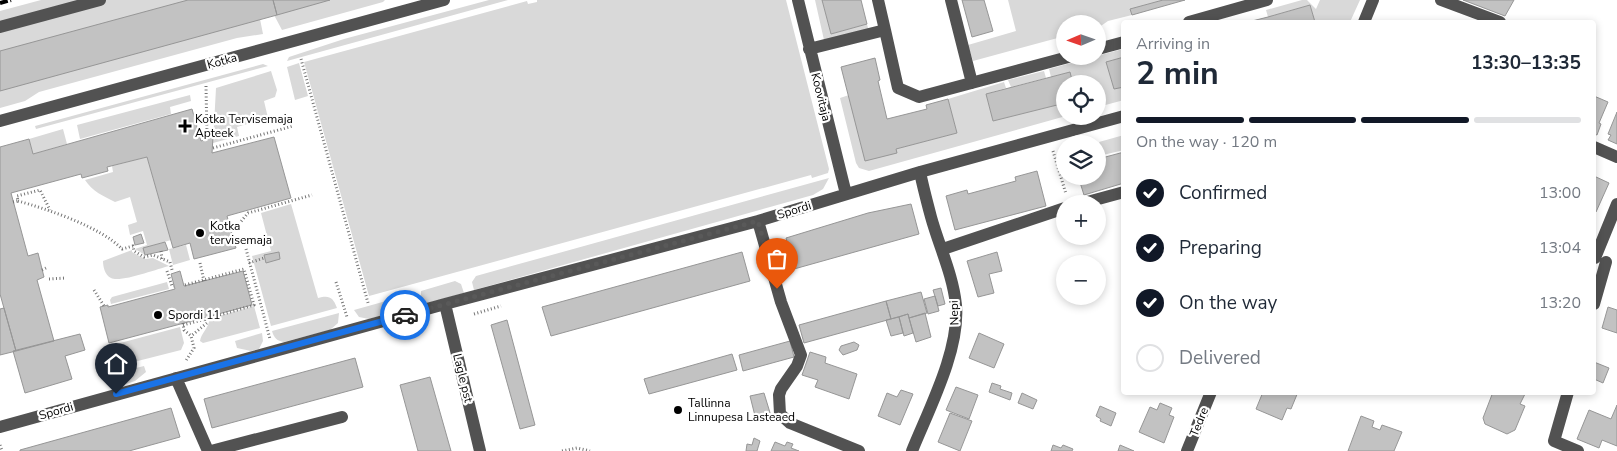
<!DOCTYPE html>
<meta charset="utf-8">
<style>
:root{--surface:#fff;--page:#f6f6f7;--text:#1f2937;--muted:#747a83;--line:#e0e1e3;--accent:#111827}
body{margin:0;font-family:"Nunito Sans",sans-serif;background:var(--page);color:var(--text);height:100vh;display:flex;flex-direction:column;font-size:19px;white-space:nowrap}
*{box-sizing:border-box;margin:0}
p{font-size:16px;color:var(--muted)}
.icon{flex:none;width:28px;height:28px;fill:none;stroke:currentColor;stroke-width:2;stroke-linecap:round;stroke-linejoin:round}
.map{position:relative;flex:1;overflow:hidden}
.sheet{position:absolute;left:1121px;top:20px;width:475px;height:375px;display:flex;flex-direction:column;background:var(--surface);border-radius:5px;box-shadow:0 2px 8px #0003}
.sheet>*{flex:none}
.needle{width:32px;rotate:268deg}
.buttons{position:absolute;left:1056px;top:15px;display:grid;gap:10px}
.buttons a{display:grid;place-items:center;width:50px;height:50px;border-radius:50%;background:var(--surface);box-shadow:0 2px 8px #0003;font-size:25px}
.pin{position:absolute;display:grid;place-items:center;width:42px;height:42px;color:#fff;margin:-51px -21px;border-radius:50% 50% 50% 0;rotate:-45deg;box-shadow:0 0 5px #0007}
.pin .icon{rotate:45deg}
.courier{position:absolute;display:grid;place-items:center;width:50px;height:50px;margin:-25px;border:4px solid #1a73e8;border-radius:50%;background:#fff;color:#222;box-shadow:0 1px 6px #0007}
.head em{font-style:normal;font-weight:700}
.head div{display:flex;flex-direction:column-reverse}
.head{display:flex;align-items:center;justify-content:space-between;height:85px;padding:0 15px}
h1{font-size:32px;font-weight:700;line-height:38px}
.bar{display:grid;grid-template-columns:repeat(4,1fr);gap:8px 5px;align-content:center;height:60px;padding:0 15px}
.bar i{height:6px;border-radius:4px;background:var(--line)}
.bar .current{background:var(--accent)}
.bar p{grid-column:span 4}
ol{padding:0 15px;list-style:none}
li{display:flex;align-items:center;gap:15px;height:55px}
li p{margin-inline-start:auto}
li .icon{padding:5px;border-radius:50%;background:var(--accent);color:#fff;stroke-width:4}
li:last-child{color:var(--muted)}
li i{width:28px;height:28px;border:2px solid var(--line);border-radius:50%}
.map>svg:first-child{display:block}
</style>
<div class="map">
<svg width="1617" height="451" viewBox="0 0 1617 451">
<rect width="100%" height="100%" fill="#fff"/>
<path fill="#d9d9d9" d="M41,0H385L383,2L282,30L274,15L260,19L263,34L237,38L39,92L25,101L0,108V11Z
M489,0H508L287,61L289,57L344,39Z
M537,0H786L829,169L828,173L812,178L811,175L369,296L304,62L527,1L528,4L537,2Z
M815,0H822L831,34L867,24L869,32L824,40Z
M1008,0H1163L1131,9L1132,15L1108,21L1098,28V24H1065V36L973,61L968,45L1016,31Z
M1302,0H1307L1316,9L1320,0H1360L1350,22H1315L1310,5L1268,17L1266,10Z
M1123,49L1124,57L1107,62L1114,89L1124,87V100L1098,107V84H1073L1070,72L1051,77L1049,69Z
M299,63L308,96L295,100L287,67Z
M263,64L268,66L36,129L35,126Z
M271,71L277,90L275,97L264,101L268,118L237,127L239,136L213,143L216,88Z
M1044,71L1046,78L1011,87L1008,80Z
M1004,82L1006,88L986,94L993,121L1065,103L1066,116L869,171L859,168L856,163L840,98L849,95L896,149L957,133L948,99Z
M190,95L191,101L170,107L171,114L80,139L77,125Z
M63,129L67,144L33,154L29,139Z
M1124,135V150L1103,155L1102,149H1100L1099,142Z
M147,157L171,240L144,248L145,255L135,249L147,245L143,231L130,235L128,225L137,222L130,197L115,202C103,196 92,191 85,180L113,172L112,166Z
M829,178L823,189L813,195L474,290L472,282L476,276Z
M291,204L318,298C329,295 333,297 337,308L271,326L252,256L271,251L261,213Z
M186,245L190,260L173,265L169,249Z
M132,250V252L145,259L153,258L169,266C157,269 120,283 111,278C105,275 103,267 103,261Z
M455,281L461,284L464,293L369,319L359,317L354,310L411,294L412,298L421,295V291Z
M167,282L169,289L111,304L110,300L112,297Z
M254,306L260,328L203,343L200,341C201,333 210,327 209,319Z
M339,313L338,323L330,330L284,342C277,341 274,338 272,331Z
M180,327L184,343L181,350L118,366L114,364L109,346Z
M262,333L263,341L259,349L251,351L237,348L235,341Z
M144,366L146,372L135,381L120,386L117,376L120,372Z"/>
<path fill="#c2c2c2" stroke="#969696" d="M188,0H273L277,15L0,91V51Z
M273,0H330L277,15Z
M822,0H861L867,24L831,34Z
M962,0H984L993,31L972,37Z
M1163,0H1185L1132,15L1130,9Z
M1463,0H1514L1505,16Z
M1310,5L1315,22H1248L1268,17Z
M1124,57V87L1114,89L1106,62Z
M875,58L880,80L878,81L887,119L927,109L926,105L948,99L957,133L896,149L897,153L865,161L841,67Z
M1070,72L1073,84H1065V103L993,121L986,94Z
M1594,96L1608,102L1599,123L1601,124L1597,135L1594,134Z
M192,109L201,141L213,137L212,153L274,137L291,198L227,216L236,248L194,259L190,243L173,248L147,157L107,167L108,171L82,178L81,174L11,193L28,256L38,253L44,277L37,280L54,341L16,351L0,294V147L29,139L33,154Z
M1617,112V144L1608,140L1611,135L1608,134Z
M1124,152V183L1084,195L1078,176H1098V159Z
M1037,171L1046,206L955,230L946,196L967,190L968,194L1016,181L1015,177Z
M1594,176L1609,183L1596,212L1594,211Z
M911,204L919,234L794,269L786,238L868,213Z
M141,234L144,243L135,245L133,237Z
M165,242L168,250L145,255L143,248Z
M279,252L280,259L266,263L264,255Z
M742,252L750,281L551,336L542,307Z
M997,252L1002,271L989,274L994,293L978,297L967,261Z
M180,271L184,286L243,271L252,305L109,343L100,307L108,305V307L175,289L171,274Z
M941,288L945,304L938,306L933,290Z
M921,292L927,313L909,318L908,314L891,319L886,301Z
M935,296L939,311L928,314L924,299Z
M886,301L891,319L804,343L799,325Z
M1608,307L1617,310V333L1602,328Z
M4,308L16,351L0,355V309Z
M925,313L931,337L916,342L909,318Z
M908,314L913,333L904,336L899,317Z
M899,317L903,333L891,336L886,320Z
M507,320L535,425L520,429L491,325Z
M979,333L1004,344L994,368L969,358Z
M80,334L85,350L65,356L72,379L25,393L13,351Z
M790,341L794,357L743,371L739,355Z
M854,342L859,345L857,350L843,355L839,350L841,346Z
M810,352L826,357L825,363L857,374L849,399L815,387L818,380L802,375Z
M732,354L737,370L649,394L644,379Z
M355,358L363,387L212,428L204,399Z
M1594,362L1609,368L1603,383L1594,379Z
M430,377L451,451H418L400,385Z
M992,383L1001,386L1000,389L1012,393L1010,400L989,392Z
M956,387L978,395L969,419L946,410Z
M901,390L913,394L900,425L878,416L887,393L897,397Z
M1263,392H1298L1291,409L1287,408L1282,420L1256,409Z
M1493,392H1526L1520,404L1525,406L1515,430L1507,434L1485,424L1483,418Z
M764,393L771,416L756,420L750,396Z
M1022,393L1037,400L1033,409L1018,403Z
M1160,403L1172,408L1169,415L1174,417L1164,443L1139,432L1150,407L1157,410Z
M1617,405V446L1602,440L1599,448L1577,439L1589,410L1611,419Z
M1100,406L1116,413L1111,426L1100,421L1101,419L1096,416Z
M171,408L180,437L129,451H20V450Z
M950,413L972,421L960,451L938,442Z
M1361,416L1374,421L1372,427L1380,430L1382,425L1402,432L1394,451H1348Z
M754,438L760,441L757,451H746L747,444L752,445Z
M775,442L785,446L787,442L793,444L791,448L799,451H771Z
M1053,445L1061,448L1063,445L1073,449L1072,451H1051Z
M1120,445L1134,451H1118Z"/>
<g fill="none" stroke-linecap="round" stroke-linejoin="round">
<path stroke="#747474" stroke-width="3" stroke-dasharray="1 2.5" stroke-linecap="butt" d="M301,59L368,303
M206,86L207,139
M213,148L293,126
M1053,151L1066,194
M18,201C47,209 101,227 122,249L133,246L134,251L144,257L153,255L170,262L172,270
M13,202L18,201L17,196L40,190L50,210
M239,224L248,213L312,195
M246,249L270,339
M161,251L162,259
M200,263L204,281
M249,263L264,258
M42,270L46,268
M167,271L172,286H174
M49,279L66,278
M336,282L347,317
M185,285L244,269L254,305L206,319
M94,290L104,306
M474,314L501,306
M183,323L184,330L191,336L194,348L185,362
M183,325L206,319L207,323L191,336
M0,445L2,451
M562,451L577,448L590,451"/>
<path stroke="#525252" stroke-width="12" d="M798,0L846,194
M951,0L972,83
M1441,0L1500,22
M1189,22L1267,0
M1364,22L1373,0
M0,27L100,0
M885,30L898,88L919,97L1072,56
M809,49L885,30L878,0
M1098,49L1124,42
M0,121L444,0
M1594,147L1617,157
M1080,204L1124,192
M758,221L781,302L801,355L797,366L781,389L779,395L780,414L790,423L859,451
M943,249L1065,208
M1595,258L1617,204
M445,304L480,451
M1594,304L1606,262
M176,378L208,451
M1568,392L1554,441L1578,451
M0,427L445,304L758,221L920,172L1124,116
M211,451L342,417
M912,451C929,409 960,350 956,305C953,275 939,246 931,217C927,202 923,187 920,172
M1187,451L1211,392"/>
<path stroke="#000" stroke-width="4" stroke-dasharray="8 2.5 1 2.5" stroke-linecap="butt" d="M0,3L11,0"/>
</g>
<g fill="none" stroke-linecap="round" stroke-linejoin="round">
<path stroke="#595959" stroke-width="5" stroke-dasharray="0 9" d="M405,315L758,221L777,289"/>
<path stroke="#1a73e8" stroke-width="6" d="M116,394L405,315"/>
</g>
<g fill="#000" stroke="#fff" stroke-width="2">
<path d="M182.5 118.5h5v5h5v5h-5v5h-5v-5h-5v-5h5z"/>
<circle cx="200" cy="233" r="5"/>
<circle cx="158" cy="315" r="5"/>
<circle cx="678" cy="410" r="5"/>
</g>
<g text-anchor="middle" stroke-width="4.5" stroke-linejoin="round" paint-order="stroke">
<g font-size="12" fill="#000" stroke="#fff">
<text transform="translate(222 61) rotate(-15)" y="4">Kotka</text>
<text transform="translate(821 97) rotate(76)" y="4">Koovitaja</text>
<text transform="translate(794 210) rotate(-17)" y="4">Spordi</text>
<text transform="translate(954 313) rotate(-92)" y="4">Nepi</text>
<text transform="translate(463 378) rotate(76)" y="4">Lagle pst</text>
<text transform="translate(56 411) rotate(-16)" y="4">Spordi</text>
<text transform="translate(1199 422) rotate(-68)" y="4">Tedre</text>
</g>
<g font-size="12" fill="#000" stroke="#fff" text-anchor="start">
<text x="195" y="123">Kotka Tervisemaja<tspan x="195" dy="14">Apteek</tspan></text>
<text x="210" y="230">Kotka<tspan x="210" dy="14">tervisemaja</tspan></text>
<text x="168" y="319">Spordi 11</text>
<text x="688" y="407">Tallinna<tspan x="688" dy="14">Linnupesa Lasteaed</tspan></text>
</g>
</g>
</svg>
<div class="buttons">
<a><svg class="needle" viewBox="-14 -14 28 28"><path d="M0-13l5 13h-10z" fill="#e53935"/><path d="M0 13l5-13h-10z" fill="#747a83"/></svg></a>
<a><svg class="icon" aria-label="locate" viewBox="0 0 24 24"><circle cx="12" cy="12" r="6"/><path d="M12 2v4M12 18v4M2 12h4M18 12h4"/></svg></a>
<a><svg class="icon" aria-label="layers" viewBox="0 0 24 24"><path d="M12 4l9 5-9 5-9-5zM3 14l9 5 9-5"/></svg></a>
<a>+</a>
<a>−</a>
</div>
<div class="pin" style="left:777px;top:289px;background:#ea580c"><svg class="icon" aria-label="bag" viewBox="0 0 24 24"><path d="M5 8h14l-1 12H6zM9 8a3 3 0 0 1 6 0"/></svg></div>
<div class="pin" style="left:116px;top:394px;background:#1f2937"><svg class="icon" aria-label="home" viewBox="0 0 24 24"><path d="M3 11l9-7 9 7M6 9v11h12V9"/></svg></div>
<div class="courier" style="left:405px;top:315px"><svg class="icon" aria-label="car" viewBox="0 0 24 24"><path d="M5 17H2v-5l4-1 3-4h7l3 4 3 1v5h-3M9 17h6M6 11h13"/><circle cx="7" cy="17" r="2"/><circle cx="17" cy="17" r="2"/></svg></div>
<section class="sheet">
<div class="head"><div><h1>2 min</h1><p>Arriving in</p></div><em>13:30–13:35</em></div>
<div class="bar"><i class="current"></i><i class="current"></i><i class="current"></i><i></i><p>On the way · 120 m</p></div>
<ol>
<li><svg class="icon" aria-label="check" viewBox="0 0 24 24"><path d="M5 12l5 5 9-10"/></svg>Confirmed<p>13:00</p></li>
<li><svg class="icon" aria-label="check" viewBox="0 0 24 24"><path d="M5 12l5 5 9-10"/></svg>Preparing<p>13:04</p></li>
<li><svg class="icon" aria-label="check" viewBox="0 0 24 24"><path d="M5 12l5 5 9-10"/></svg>On the way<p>13:20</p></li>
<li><i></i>Delivered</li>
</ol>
</section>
</div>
